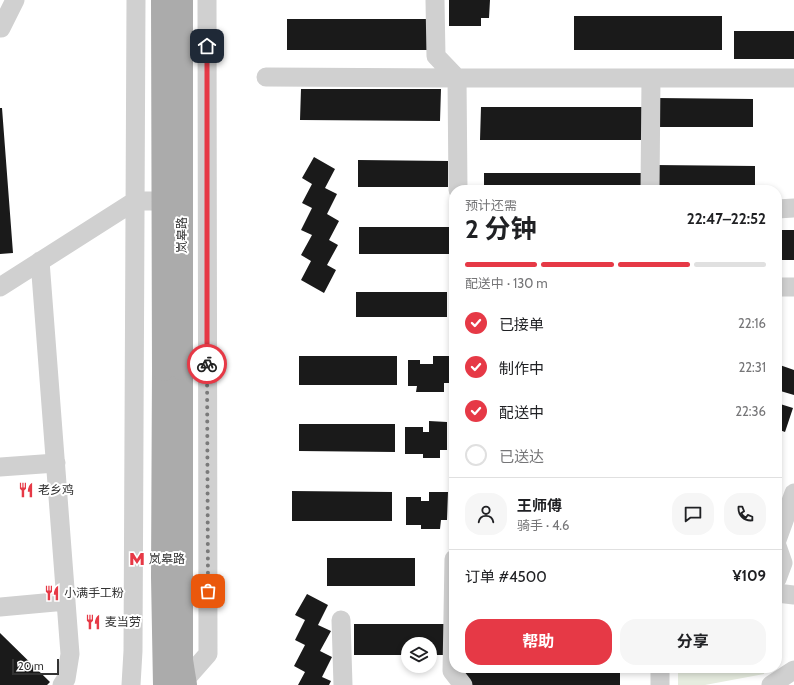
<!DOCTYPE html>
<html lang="zh">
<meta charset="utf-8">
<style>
:root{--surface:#fff;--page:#f6f6f6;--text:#202124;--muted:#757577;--line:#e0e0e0;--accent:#e63946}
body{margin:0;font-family:Cabin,"Noto Sans SC",sans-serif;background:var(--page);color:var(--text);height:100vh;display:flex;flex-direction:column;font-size:15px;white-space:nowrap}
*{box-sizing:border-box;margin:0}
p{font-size:13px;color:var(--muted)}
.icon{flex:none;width:22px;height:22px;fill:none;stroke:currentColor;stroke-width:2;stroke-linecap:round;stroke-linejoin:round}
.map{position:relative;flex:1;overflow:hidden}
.panel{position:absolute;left:449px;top:185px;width:333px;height:488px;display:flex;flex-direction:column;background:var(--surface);border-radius:16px;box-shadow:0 2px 6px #0003}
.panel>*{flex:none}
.tools{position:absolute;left:401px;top:637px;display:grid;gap:8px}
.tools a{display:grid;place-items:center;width:36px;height:36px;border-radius:50%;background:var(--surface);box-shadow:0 2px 6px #0003;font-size:20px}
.scale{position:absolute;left:12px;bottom:10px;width:47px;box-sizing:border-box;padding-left:4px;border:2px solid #333;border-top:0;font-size:11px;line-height:14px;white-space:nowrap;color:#333;-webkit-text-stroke:3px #fff;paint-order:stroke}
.pin{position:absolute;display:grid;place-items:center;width:34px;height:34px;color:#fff;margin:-17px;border-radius:8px;box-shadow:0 2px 6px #0006}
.courier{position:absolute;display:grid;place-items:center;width:40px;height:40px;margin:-20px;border:3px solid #e63946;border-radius:50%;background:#fff;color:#222;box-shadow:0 1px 5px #0007}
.summary em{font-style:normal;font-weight:700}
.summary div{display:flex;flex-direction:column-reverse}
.summary{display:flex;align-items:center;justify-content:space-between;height:68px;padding:0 16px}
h1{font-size:26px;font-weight:700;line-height:30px}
.bar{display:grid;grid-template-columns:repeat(4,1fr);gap:6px 4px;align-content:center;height:48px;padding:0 16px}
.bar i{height:5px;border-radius:3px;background:var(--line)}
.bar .selected{background:var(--accent)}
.bar p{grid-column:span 4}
.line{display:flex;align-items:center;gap:10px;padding:0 16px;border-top:1px solid var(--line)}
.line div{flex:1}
.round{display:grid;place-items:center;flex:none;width:42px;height:42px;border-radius:16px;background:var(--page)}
ol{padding:0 16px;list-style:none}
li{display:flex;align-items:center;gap:12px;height:44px}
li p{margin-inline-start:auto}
li .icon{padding:4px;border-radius:50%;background:var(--accent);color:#fff;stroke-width:4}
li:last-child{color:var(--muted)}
li i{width:22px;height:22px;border:2px solid var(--line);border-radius:50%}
.button{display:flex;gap:8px;margin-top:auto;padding:8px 16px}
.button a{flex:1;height:46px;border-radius:16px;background:var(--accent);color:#fff;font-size:16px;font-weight:700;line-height:46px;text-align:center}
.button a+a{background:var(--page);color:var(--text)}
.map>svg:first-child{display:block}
</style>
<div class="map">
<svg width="794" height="685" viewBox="0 0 794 685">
<rect width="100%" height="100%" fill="#fff"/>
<path fill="#e6ecdf" d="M678,668H764V674L705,685H678Z"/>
<path fill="#1a1a1a" d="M449,0H490L489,18H481V26H449Z
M574,16H722V50H574Z
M287,19H428V50H287Z
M734,31H794V59H734Z
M301,89H441L440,121L300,120Z
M657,98L753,99V127H656Z
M481,107H642V140H480Z
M0,108H2L13,253L0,254Z
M314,157L335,169L325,188L337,194L327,214L339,221L329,240L338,245L327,265L336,270L324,293L301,280L311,261L301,255L312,235L301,230L312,208L302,203L312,184L302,178Z
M358,160L448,161V187H358Z
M655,165L755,166V190H655Z
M484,173H645V190H484Z
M359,227H450V254H359Z
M777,230H794V260H777Z
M356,292H447V317H356Z
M299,356H397V385H299Z
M433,356H451V383H444V392H416L417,386H408V360H420V364H433Z
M777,364L794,370V395L777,390Z
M777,403L793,408L785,432L777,429Z
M429,421L447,422V450H440V458H423V454H405V427H423V432H429Z
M299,424H395V452L299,451Z
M292,491L392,492V521H292Z
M429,492H448L447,520H441L440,529H421V525H406V497H421V501H429Z
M327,558H415V586H327Z
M307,594L328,605L318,625L331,631L320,651L332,657L322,677L331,681L329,685H298L305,672L294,666L305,645L295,640L305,620L295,615Z
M354,624H444V655H430V644H408V655H354Z
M0,633L50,682L47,685H0Z
M462,668H620V685H462Z"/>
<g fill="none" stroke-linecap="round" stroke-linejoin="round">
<path stroke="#d0d0d0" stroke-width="19" d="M435,0L436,56L457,78L458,190
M0,28H1L15,0
M266,77L457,78H794
M650,190L651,78
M777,209L794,208
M40,261L70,654L66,679L62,685
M0,287L135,201H177
M777,287H794
M0,467L56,463
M777,540L794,493
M777,546L783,563L777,579
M454,559L452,671L463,685
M777,593L794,595
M0,607L66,601
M341,620L343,685
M185,680L208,654L207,0
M131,685L133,651L136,0
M660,685V668
M771,685L794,670"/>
<path stroke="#ababab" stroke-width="22" d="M182,369V660L186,685
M163,370L162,577L164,685"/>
<path stroke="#ababab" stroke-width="22" d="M162,0L163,370
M182,0V369"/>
</g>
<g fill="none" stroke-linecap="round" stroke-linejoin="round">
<path stroke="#7a7a7a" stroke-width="4" stroke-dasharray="0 7.2" d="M207,364L208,591"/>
<path stroke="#e63946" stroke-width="5" d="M207,46V364"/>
</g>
<defs>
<symbol id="restaurant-bare" viewBox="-9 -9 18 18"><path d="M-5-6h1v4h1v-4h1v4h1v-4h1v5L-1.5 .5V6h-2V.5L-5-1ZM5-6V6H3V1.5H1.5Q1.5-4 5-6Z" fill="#e63946" stroke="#fff" stroke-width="2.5" paint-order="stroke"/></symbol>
<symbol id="metro-bare" viewBox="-9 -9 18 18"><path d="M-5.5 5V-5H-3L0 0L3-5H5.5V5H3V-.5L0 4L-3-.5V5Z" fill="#e63946" stroke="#fff" stroke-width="2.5" paint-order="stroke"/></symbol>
</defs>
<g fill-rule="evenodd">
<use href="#restaurant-bare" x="15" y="479" width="22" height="22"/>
<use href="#metro-bare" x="126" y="548" width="22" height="22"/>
<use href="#restaurant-bare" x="41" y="582" width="22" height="22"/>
<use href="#restaurant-bare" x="82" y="611" width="22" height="22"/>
</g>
<g text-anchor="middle" stroke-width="4" stroke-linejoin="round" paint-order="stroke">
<g font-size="12" fill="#333" stroke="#fff">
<text transform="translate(182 235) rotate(-90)" y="4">岚皋路</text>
</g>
<g font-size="12" fill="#333" stroke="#fff" text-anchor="start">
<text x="38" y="494">老乡鸡</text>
<text x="149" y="563">岚皋路</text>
<text x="64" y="597">小满手工粉</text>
<text x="105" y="626">麦当劳</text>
</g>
</g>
</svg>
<div class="tools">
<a><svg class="icon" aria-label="layers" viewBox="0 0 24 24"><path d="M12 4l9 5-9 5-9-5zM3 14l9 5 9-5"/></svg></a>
</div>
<div class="scale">20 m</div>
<div class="pin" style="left:208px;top:591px;background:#ea580c"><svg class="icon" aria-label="bag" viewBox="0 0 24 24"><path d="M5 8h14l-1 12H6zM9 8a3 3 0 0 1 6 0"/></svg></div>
<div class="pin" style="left:207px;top:46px;background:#1f2937"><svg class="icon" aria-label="home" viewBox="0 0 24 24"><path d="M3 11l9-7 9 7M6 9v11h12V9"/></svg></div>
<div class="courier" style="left:207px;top:364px"><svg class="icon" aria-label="bike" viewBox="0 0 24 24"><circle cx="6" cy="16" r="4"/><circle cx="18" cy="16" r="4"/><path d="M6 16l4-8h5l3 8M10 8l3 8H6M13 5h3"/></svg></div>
<section class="panel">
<div class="summary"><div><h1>2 分钟</h1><p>预计还需</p></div><em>22:47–22:52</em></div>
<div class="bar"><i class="selected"></i><i class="selected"></i><i class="selected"></i><i></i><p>配送中 · 130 m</p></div>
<ol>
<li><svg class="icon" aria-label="check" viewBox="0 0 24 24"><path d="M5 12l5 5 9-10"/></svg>已接单<p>22:16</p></li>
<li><svg class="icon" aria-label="check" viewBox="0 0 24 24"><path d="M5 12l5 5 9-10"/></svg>制作中<p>22:31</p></li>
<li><svg class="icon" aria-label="check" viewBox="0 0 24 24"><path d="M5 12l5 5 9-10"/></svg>配送中<p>22:36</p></li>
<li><i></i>已送达</li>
</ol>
<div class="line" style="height:72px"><a class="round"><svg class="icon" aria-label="person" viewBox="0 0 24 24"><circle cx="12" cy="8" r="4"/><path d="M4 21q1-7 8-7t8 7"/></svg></a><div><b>王师傅</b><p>骑手 · 4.6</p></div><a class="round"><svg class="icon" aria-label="chat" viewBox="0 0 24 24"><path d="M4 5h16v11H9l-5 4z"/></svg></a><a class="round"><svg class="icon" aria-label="phone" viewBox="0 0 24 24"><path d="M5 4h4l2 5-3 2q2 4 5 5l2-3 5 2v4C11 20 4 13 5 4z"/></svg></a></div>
<div class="line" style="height:52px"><div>订单 #4500</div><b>¥109</b></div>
<div class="button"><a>帮助</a><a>分享</a></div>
</section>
</div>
